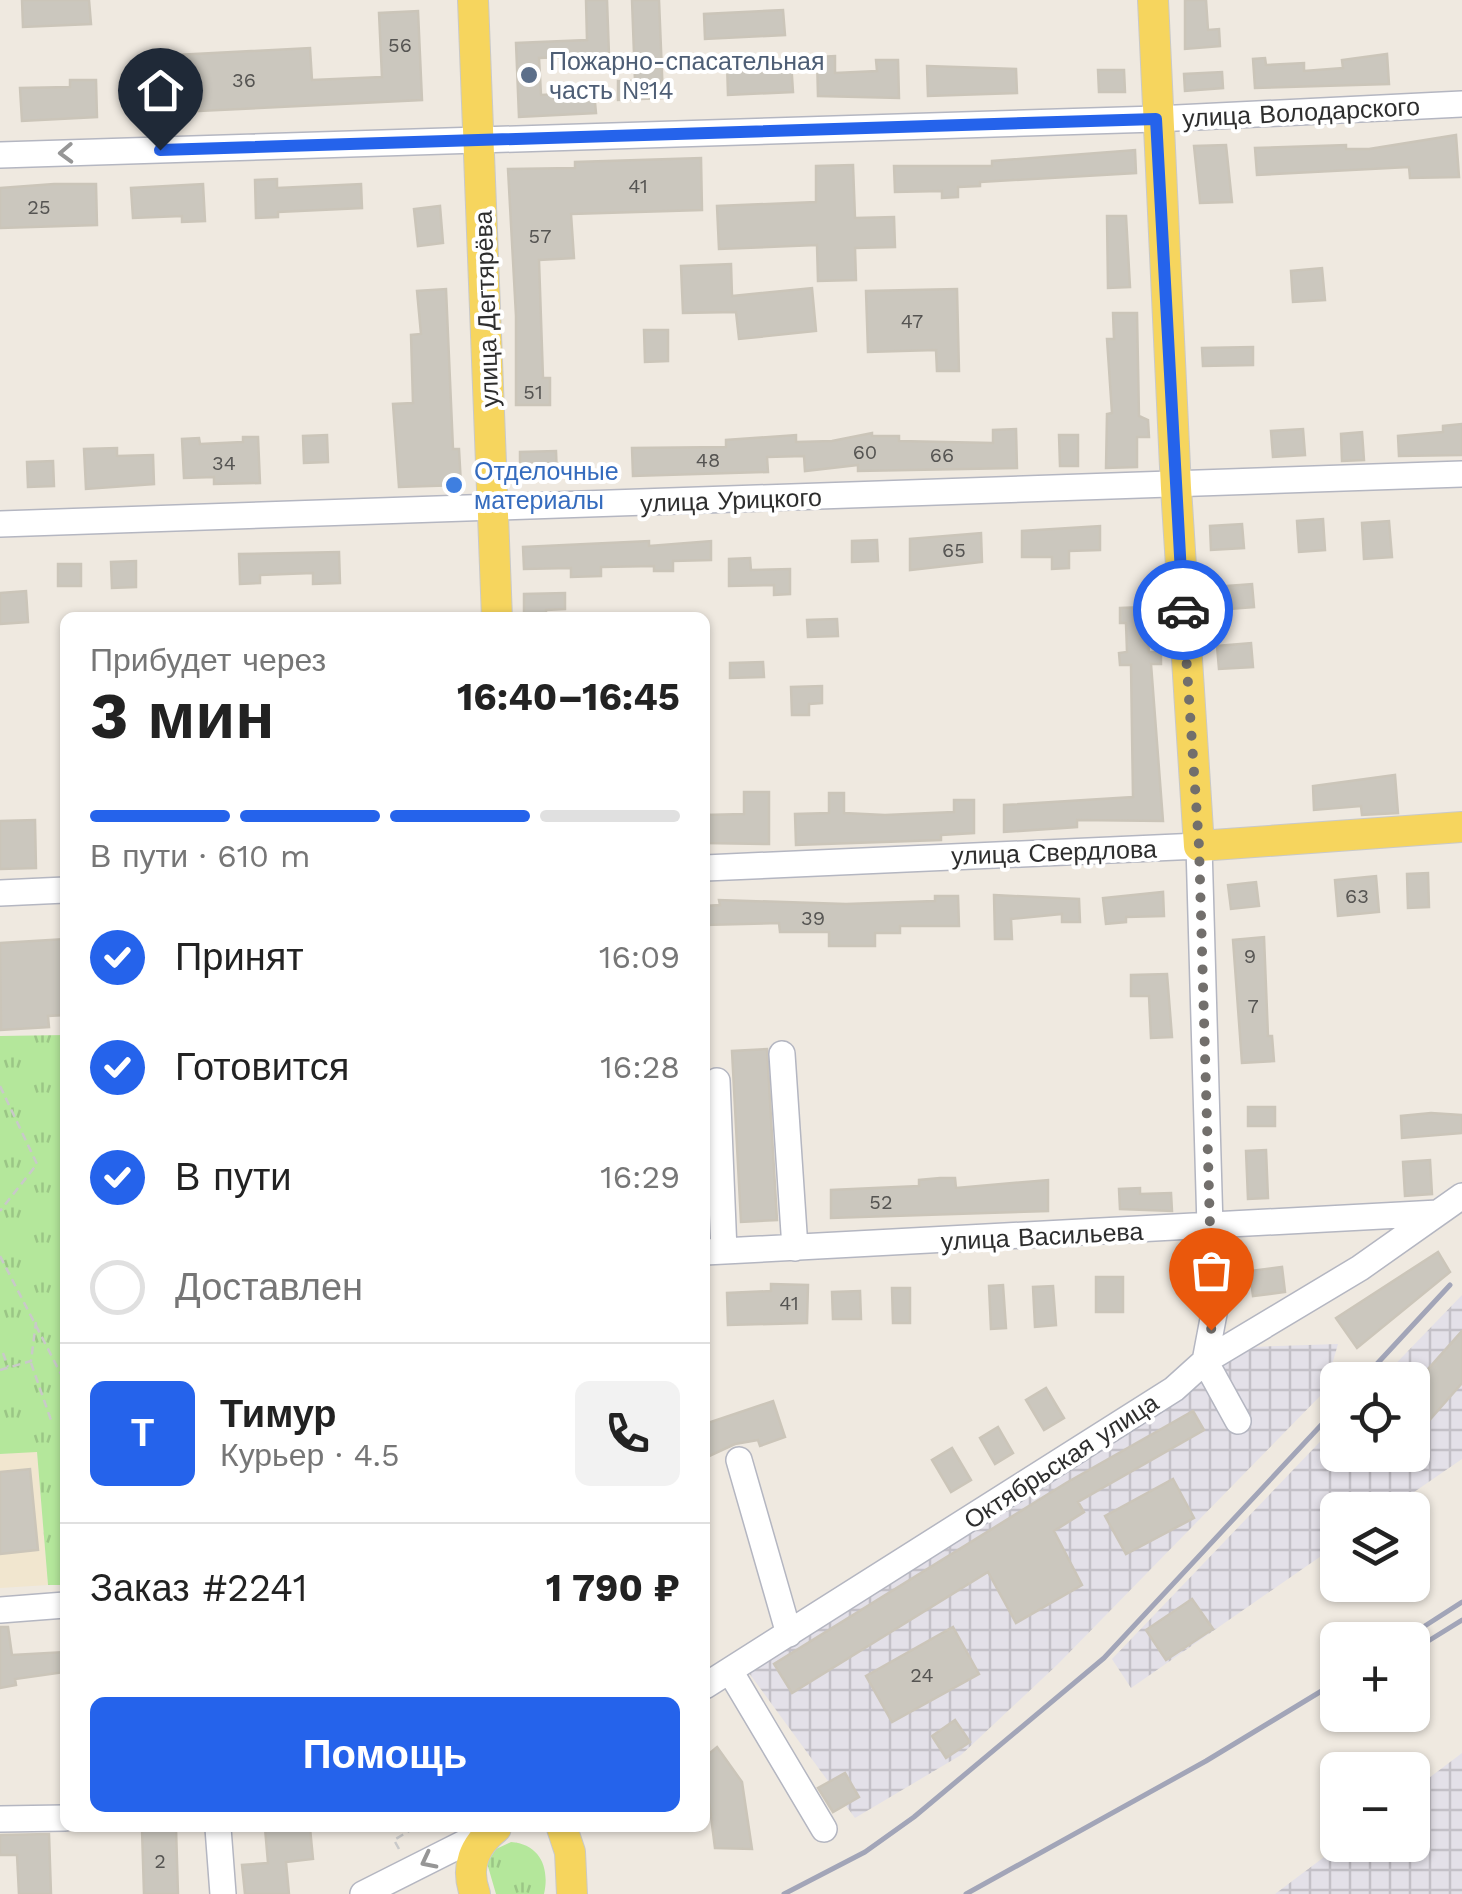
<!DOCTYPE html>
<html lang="ru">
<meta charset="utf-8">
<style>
:root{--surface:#fff;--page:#f2f2f2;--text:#222;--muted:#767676;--line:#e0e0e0;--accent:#2563eb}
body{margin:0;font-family:"Work Sans",sans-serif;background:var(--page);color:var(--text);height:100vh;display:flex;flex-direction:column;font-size:38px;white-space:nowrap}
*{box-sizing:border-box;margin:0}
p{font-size:32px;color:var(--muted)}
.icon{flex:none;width:55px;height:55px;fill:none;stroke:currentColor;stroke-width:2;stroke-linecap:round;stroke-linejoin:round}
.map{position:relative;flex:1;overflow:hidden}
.drawer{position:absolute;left:60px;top:612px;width:650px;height:1220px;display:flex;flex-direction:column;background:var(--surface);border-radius:15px;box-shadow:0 2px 8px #0004}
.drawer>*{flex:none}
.tools{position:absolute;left:1320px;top:1362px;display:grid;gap:20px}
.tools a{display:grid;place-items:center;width:110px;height:110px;border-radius:15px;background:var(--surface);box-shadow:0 2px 8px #0004;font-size:50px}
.pin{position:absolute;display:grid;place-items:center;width:85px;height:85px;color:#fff;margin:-102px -42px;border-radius:50% 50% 50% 0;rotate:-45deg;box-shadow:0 0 10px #0007}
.pin .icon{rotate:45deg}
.courier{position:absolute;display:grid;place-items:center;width:100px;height:100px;margin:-50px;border:8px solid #2563eb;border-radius:50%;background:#fff;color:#222;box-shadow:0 2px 12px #0007}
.head em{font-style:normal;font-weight:700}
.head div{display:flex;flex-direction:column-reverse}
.head{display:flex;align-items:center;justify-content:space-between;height:170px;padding:0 30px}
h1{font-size:65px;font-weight:700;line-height:75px}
.bar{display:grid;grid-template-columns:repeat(4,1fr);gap:15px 10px;align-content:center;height:120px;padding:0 30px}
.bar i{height:12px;border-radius:8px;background:var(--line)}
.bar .on{background:var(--accent)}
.bar p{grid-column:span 4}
.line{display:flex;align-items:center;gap:25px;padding:0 30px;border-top:2px solid var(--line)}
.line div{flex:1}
.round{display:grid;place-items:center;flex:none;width:105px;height:105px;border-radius:15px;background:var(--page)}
ol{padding:0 30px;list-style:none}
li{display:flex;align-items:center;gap:30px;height:110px}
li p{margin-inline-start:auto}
li .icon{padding:10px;border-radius:50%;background:var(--accent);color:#fff;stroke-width:4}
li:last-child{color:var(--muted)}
li i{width:55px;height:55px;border:5px solid var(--line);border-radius:50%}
.action{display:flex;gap:20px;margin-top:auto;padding:20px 30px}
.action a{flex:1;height:115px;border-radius:15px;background:var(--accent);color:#fff;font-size:40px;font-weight:700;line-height:115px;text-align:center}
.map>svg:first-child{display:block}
</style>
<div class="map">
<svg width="1462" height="1894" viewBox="0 0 1462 1894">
<defs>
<pattern id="industrial-grid" width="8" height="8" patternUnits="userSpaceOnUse" patternTransform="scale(2.5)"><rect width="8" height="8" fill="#e3e0e8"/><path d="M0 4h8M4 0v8" fill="none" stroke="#c3c0c7"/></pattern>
<pattern id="grass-tufts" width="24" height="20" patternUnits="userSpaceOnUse" patternTransform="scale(2.5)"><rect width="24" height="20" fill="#b4e79b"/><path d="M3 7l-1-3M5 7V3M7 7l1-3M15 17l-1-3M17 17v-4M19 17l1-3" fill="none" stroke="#9bc686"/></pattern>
</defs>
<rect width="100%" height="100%" fill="#efe9e0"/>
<path fill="url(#industrial-grid)" d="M1462,1295V1459L1388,1510H1338L1337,1545L1131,1688L1112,1659L1337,1424L1338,1455H1412V1380H1380Z
M1338,1344L1324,1392L1058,1664L961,1755L855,1818L746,1669L1252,1347Z
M1462,1753V1894H1275L1340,1845H1412L1413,1790Z"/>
<path fill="#f1e6cf" d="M37,1451L48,1585L0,1588V1454Z"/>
<path fill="url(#grass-tufts)" d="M65,1035V1585H48L37,1452L0,1454V1036Z
M511,1842C540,1844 550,1868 544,1894H496L487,1863L496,1849Z"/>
<path fill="#cbc7be" stroke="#cbc5b9" stroke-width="2.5" d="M22,0H89L91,24L23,27Z
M586,0H607L609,55L539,58L541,95L594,92L596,113L519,117L516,43L587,40Z
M632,0H659L663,98L618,100V81H635Z
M1185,0H1206L1208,30L1219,29L1220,46L1185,49Z
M783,10L785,35L705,39L704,14Z
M418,11L422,100L179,112L176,55L310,48L312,80L382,77L379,13Z
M1387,54L1389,84L1255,88L1253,59L1265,58L1266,65L1304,63V71L1343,68L1342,60Z
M835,56V73L877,71L876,60H898L899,98L818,96L817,57Z
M791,61L793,92L728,95L727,63Z
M927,66L1016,69L1017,93L928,96Z
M1098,70H1124L1125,92H1099Z
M1222,72L1223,88L1185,91L1184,74Z
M70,80H96L97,117L22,121L20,88L70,87Z
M1456,135L1459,177L1410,178L1409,167L1257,175L1255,148L1346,145V149H1369Z
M1226,145L1232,202L1200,203L1194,146Z
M1135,150L1136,173L980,182V186L958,187V197L942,198V191L895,192L894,166H992V161Z
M701,158L702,210L571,214L574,258L539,260L543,378H550V405H516V316L508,169L575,168V162Z
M853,165L855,218L894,217L895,247L855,248L856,280L818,281L817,245L719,249L717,206L816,202V166Z
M277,179V188L361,184L362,208L278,212V217L256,218L255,180Z
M54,184H96L97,225L0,228V188Z
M203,184L205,221L182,222V216L133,218L131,188Z
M440,206L443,243L418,246L414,209Z
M1107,216H1126L1130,287L1108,288Z
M731,264L732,296L812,288L816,331L739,339L736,312L683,313L681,266Z
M1322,268L1325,300L1293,302L1291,271Z
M446,289L453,449H459L461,485L399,487L393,404L413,403L411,335L421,334L417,291Z
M957,289L959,371H937L936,350L868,352L866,291Z
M1113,313H1137L1139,416L1148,420L1149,437H1137V467L1106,468L1107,414L1112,413L1107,339H1114Z
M644,330H668V361L645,362Z
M1253,347V365L1203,366L1202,348Z
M1462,424V455L1399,456L1398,436L1443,432V426Z
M1016,429L1017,468L858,471V465L805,471L804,456L767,457L768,472L633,476L632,448L726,447V440L796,435V442L832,441L872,433V436H899V441L993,443V430Z
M1303,429L1305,455L1273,457L1271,431Z
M1362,432L1364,460L1342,461L1341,434Z
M327,435L328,462L304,463L303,436Z
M1059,435H1078V466H1060Z
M243,437H258L260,483L214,484V477L184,478L182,439L199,438L200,444L243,442Z
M117,448V456L153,455L154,484L86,489L84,449Z
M556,451L557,477H520V452Z
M53,461L54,486L28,487L27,462Z
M1323,519L1325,550L1299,552L1297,521Z
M1389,521L1392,557L1364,559L1362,523Z
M1242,524L1244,548L1211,550L1210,526Z
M1100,526V550L1069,551V568L1052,569V557H1022V531Z
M981,533L982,562L910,570V539Z
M877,540L878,561L852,562V541Z
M649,541V546L711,541V560L673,561V571H654V566L601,567V576L571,577V568L524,569L523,547Z
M339,552L340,583L313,584V573L260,575V583L240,584L239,554Z
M750,558L751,570L790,569V594L774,595V585L729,586V559Z
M136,561V587L112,588L111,562Z
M58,564H81V586H58Z
M1252,584L1254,607L1216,610L1214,587Z
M26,591L28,622L0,624V593Z
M565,593V609L546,610V618H524V594Z
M1145,607L1149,652H1161V664H1151L1163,821L1077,820V827L1004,832V805L1133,797L1131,665H1120L1119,653L1127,652L1126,623H1120V608Z
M837,619L838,636L808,637L807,620Z
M1251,643L1253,667L1219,669L1217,646Z
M763,662L764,677L730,678V663Z
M822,686V703L809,704V715H792L791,687Z
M1395,775L1398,813L1362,815L1361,806L1314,810L1313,786Z
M744,792H769V844L705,843V815L744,814Z
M829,793H844V813L885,815L954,812V800H974V833L941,835V840L796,845L795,814L829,813Z
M35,820L36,868L0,869V821Z
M1428,873L1429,907L1408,908L1407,874Z
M1376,876L1379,912L1338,916L1335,880Z
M1256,882L1259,906L1231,909L1228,885Z
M1163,892L1164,916L1126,917V922L1106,924L1103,898Z
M994,895L1079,899L1080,922H1062V914L1011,919L1012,939H995Z
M935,896H958L959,926H900V933H875V946H829V932H780L779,923L705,925V906L720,905L719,900L846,904L935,901Z
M1264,937L1268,1036H1272L1274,1061L1242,1063L1233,940Z
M65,939V1015L48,1016L49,1027L1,1030L0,943Z
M1167,974L1172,1037L1151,1038L1149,996H1131V975Z
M767,1049L777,1220L741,1222L732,1051Z
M1248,1107H1275V1126H1248Z
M1431,1113L1462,1115V1133L1402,1138L1401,1116Z
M1266,1150L1268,1198L1248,1199L1246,1151Z
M1430,1160L1432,1194L1405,1196L1403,1162Z
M940,1178H955L956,1188L1048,1180V1211L831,1218V1190L919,1186V1180Z
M1140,1188V1194L1171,1193L1172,1211L1120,1209L1119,1189Z
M1438,1252L1450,1272L1357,1348L1336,1318Z
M1282,1267L1285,1292L1253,1296L1250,1271Z
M1096,1277H1123V1312H1096Z
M771,1284L808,1285L807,1323L728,1325L727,1293L771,1291Z
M1003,1285L1006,1328L991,1329L989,1286Z
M1053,1286L1056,1325L1035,1327L1033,1287Z
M892,1288H910V1323H893Z
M860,1291L861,1319H833L832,1292Z
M1462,1331V1383L1412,1440V1387Z
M1046,1388L1064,1418L1044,1430L1026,1400Z
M773,1401L785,1437L760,1446L758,1440L735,1444L705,1458V1424Z
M1193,1411L1204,1430L1078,1502L1084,1512L1054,1531L1082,1585L1016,1623L988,1572L792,1693L774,1664L1066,1483Z
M998,1427L1013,1453L995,1464L980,1438Z
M952,1448L971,1480L951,1492L932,1460Z
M30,1469L38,1550L0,1554V1472Z
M1173,1479L1194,1518L1126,1554L1105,1516Z
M1192,1599L1213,1629L1166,1660L1146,1630Z
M0,1627H8L12,1655L65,1652V1672L15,1679L16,1685L0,1688Z
M953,1627L979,1674L892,1722L866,1676Z
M955,1720L970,1742L946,1758L932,1736Z
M717,1747L742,1782L752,1849L715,1848L709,1801L705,1803V1757Z
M845,1773L859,1797L833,1812L818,1788Z
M176,1828L178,1894H144L142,1829Z
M265,1828H310L313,1859L286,1862L289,1894H245L242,1865L268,1863Z
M49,1834L51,1894H19L17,1855H0V1835Z"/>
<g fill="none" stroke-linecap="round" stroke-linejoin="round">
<defs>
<path id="minor" d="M0,155L1156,119L1462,104
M0,524L1462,474
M705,868L1199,846L1210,1227L1217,1298L1205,1361L1238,1421
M0,893L65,890
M782,1054L795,1248
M717,1081L724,1251
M705,1252L1438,1213
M739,1460L789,1634
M0,1610L65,1605
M730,1671L824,1829
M705,1686L1174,1389L1205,1361L1360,1268L1462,1196
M0,1819L65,1818
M218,1828L223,1894
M363,1894L494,1828"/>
<path id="major" d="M473,0L497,618
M1153,0L1176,488L1199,846L1462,827
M562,1828L570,1852L572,1894
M475,1894C465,1867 474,1845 496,1828"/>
</defs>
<use href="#minor" stroke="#b4b6c1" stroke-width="28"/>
<use href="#major" stroke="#c9c9c9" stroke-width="32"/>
<path stroke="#c9c9c9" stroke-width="2.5" stroke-dasharray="8 5" stroke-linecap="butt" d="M0,1086L37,1164L0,1211
M0,1256L65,1382
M3,1353L8,1367
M31,1363L52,1423
M0,1370L31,1361L36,1322
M399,1849L394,1840L414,1828"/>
<use href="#minor" stroke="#fff" stroke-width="25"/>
<use href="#major" stroke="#f6d55e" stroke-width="30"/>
<path stroke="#a2a5b8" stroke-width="5" d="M1362,1380L1450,1285
M1403,1640L1462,1602
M1425,1643L1462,1620
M784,1894L865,1852L914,1817L1104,1658L1338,1407
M966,1894L1206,1761L1338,1681"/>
</g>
<defs><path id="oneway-chevron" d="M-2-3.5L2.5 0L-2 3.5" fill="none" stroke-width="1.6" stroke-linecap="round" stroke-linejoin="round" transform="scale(2.5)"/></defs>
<g stroke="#969696">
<use href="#oneway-chevron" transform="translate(66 153) rotate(178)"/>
<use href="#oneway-chevron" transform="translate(428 1861) rotate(153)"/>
</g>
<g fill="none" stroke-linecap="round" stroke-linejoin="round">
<path stroke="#726f6c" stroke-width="10" stroke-dasharray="0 18" d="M1183,610L1199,846L1210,1227L1216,1298L1211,1330"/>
<path stroke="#2563eb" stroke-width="12" d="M160,150L1156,119L1183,610"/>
</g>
<circle fill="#5c6f8a" stroke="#fff" stroke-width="4" cx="529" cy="75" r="10"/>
<circle fill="#3f7fe0" stroke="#fff" stroke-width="4" cx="454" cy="485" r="10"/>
<g text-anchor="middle" stroke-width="8" stroke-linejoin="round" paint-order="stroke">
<g font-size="20" fill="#555452">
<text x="400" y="52">56</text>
<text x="244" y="87">36</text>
<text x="638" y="193">41</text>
<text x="39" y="214">25</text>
<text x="540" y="243">57</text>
<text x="912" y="328">47</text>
<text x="533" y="399">51</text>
<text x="865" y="459">60</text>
<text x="942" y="462">66</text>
<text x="708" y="467">48</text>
<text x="224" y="470">34</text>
<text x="954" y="557">65</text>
<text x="1357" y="903">63</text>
<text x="813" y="925">39</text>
<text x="1250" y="963">9</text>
<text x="1253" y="1013">7</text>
<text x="881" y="1209">52</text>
<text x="789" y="1310">41</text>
<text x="922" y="1682">24</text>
<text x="160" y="1868">2</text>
</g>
<g font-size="25" fill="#4e5e75" stroke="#fff" text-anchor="start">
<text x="549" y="70">Пожарно-спасательная<tspan x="549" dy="29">часть №14</tspan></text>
</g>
<g font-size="25" fill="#2e2e2e" stroke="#fff">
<text transform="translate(1301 112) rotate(-3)" y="9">улица Володарского</text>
<text transform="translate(486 309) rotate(-92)" y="9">улица Дегтярёва</text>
<text transform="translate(731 500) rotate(-2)" y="9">улица Урицкого</text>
<text transform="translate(1054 852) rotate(-2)" y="9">улица Свердлова</text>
<text transform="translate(1042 1236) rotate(-3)" y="9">улица Васильева</text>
<text transform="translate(1061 1461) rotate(-33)" y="9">Октябрьская улица</text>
</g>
<g font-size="25" fill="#366cbe" stroke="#fff" text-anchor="start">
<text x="474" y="480">Отделочные<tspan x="474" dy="29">материалы</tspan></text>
</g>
</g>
</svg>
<div class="tools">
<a><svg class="icon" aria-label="locate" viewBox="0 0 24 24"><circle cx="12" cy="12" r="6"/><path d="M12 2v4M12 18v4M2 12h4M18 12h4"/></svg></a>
<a><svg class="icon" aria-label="layers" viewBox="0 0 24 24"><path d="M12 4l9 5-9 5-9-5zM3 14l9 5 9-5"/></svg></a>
<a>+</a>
<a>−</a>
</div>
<div class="pin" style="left:1211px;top:1330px;background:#ea580c"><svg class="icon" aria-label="bag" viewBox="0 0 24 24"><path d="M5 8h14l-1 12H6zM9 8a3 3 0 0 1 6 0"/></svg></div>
<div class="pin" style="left:160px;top:150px;background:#1f2937"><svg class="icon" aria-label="home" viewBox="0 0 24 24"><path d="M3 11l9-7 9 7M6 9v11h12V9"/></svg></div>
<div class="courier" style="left:1183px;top:610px"><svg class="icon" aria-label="car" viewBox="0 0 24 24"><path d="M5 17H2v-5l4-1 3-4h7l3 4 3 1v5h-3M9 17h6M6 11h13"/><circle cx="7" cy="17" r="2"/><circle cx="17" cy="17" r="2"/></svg></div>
<section class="drawer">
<div class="head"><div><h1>3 мин</h1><p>Прибудет через</p></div><em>16:40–16:45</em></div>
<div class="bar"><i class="on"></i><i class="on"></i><i class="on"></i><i></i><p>В пути · 610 m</p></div>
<ol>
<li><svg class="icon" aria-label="check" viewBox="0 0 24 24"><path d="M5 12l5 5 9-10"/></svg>Принят<p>16:09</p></li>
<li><svg class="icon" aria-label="check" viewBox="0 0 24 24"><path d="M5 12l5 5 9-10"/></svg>Готовится<p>16:28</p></li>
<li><svg class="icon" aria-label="check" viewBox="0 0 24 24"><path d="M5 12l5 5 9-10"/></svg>В пути<p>16:29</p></li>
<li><i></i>Доставлен</li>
</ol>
<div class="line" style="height:180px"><b class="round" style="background:var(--accent);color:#fff">Т</b><div><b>Тимур</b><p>Курьер · 4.5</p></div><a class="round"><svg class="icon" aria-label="phone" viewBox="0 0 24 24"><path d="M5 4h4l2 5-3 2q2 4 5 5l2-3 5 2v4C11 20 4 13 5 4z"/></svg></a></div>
<div class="line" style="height:130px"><div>Заказ #2241</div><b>1 790 ₽</b></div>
<div class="action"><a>Помощь</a></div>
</section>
</div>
